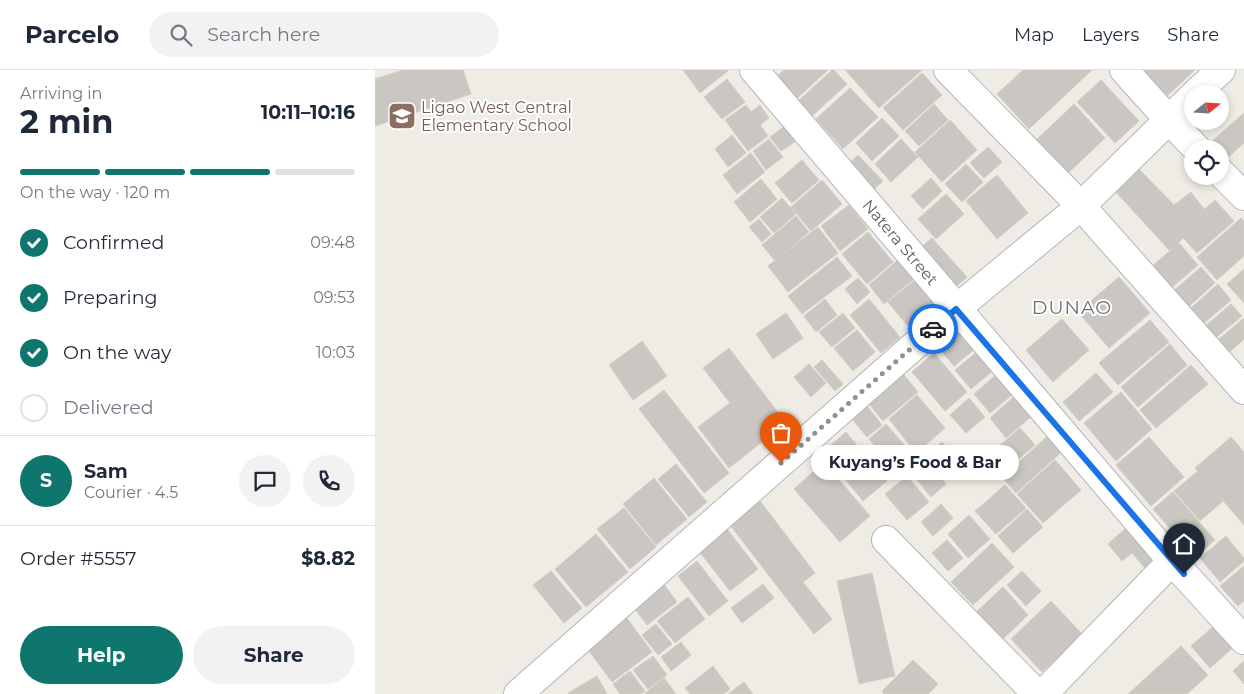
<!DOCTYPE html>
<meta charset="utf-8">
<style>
:root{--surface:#fff;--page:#f2f2f3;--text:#1f2937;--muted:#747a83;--line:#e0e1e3;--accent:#0f766e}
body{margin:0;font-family:Montserrat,sans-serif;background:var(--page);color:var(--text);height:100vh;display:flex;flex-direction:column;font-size:19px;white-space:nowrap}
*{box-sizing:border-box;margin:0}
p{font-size:16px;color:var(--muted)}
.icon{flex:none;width:28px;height:28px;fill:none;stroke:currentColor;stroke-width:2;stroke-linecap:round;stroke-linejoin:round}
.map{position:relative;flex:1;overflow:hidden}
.drawer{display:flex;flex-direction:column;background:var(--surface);width:375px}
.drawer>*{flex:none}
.needle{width:32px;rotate:72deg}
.controls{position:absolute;left:809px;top:15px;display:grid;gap:10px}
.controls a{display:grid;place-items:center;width:45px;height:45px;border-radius:50%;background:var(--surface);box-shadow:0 2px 8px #0003;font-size:25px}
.pin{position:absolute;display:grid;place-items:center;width:42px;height:42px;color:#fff;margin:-51px -21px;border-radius:50% 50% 50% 0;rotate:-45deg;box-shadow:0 0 5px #0007}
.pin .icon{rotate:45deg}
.courier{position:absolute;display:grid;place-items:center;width:50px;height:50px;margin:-25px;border:4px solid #1a73e8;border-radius:50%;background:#fff;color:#222;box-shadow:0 1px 6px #0007}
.bubble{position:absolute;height:35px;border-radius:18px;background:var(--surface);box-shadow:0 2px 8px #0003;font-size:16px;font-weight:700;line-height:35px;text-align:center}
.overview em{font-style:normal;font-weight:700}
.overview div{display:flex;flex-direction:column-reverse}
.overview{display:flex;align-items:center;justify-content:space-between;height:85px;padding:0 20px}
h1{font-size:32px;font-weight:700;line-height:38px}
.bar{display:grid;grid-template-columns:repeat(4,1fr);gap:8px 5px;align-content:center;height:60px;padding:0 20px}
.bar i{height:6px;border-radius:4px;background:var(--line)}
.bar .on{background:var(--accent)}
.bar p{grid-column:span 4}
.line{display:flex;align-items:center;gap:12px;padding:0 20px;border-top:1px solid var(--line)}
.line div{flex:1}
.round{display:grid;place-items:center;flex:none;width:52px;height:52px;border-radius:26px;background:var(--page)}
ol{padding:0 20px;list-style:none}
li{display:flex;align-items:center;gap:15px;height:55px}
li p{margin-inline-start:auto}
li .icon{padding:5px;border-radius:50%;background:var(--accent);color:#fff;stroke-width:4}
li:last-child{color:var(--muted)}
li i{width:28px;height:28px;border:2px solid var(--line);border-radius:50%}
.action{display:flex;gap:10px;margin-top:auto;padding:10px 20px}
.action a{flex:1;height:58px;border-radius:30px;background:var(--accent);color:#fff;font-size:20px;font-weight:700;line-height:58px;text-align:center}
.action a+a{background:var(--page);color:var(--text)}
header{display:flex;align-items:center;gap:30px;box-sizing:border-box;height:70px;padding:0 25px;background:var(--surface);border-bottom:1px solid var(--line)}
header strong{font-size:24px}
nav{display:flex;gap:28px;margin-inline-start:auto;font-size:18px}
.search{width:350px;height:45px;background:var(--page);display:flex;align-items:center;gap:12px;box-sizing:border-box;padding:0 18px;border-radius:28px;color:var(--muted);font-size:19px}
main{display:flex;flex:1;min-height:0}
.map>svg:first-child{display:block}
</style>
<header>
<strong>Parcelo</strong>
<div class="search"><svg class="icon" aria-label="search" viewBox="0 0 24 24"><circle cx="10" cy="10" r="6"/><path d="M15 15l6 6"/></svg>Search here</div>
<nav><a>Map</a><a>Layers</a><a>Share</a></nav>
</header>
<main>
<section class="drawer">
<div class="overview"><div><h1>2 min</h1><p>Arriving in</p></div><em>10:11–10:16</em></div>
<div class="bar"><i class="on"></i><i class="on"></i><i class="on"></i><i></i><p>On the way · 120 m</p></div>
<ol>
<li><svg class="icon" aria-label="check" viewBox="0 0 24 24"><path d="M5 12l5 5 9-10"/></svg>Confirmed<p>09:48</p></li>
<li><svg class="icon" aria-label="check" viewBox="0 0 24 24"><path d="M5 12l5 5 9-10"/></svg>Preparing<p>09:53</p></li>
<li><svg class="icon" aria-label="check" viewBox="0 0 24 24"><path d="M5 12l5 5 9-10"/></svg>On the way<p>10:03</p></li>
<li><i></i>Delivered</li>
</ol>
<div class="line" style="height:90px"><b class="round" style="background:var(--accent);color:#fff">S</b><div><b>Sam</b><p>Courier · 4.5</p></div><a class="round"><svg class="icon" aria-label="chat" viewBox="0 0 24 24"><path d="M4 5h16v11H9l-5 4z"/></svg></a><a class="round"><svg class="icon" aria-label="phone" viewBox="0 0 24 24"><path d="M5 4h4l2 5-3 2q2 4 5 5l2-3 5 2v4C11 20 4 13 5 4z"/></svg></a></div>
<div class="line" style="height:65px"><div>Order #5557</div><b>$8.82</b></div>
<div class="action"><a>Help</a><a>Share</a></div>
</section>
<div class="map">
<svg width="869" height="624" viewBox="0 0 869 624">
<rect width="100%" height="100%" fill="#eeece4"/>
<path fill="#cac6c1" stroke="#d3cec2" d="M28,0H88L96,24L0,56V9Z
M308,0H354L325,23Z
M409,0H453L419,31L399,9Z
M457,0H459L472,14L436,47L422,32Z
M470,0H547L504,38Z
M648,0H717L654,59L622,24Z
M769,0H820L792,26Z
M547,3L567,25L528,60L508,38Z
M352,9L370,32L347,49L329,27Z
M726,10L764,51L740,73L702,32Z
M475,18L503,47L468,79L441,49Z
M559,34L573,50L544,76L530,61Z
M699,34L730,68L687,109L656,75Z
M371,35L376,42L385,35L394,48L385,55L393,66L373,81L350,50Z
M869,43V73L851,89L845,83V79H842L836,72Z
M507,48L524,66L497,91L481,73Z
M575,50L602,80L567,112L540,82Z
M410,56L421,71L406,81L395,67Z
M357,65L371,83L353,97L340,79Z
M394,69L408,87L391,100L378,81Z
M526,69L543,87L516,112L500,94Z
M613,77L627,92L609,108L595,93Z
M376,83L390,102L362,124L348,105Z
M483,85L508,111L494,124L469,98Z
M427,90L444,110L417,133L400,113Z
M591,94L608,112L587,132L570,114Z
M764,99L799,135L816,122L833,144L795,181L740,121Z
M622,105L653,143L622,169L591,131Z
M556,108L567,121L548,139L536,126Z
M386,109L402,129L375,152L359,132Z
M447,110L467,134L436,161L416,137Z
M571,124L589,144L561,169L543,149Z
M407,128L421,144L399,163L385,147Z
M840,130L859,151L822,183L803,162Z
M474,135L493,159L465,181L446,156Z
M421,146L434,162L400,191L387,175Z
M866,148L869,151V186L842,210L822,187Z
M384,149L396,164L387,172L374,157Z
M443,157L463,183L413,222L393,196Z
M493,162L518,192L492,214L467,184Z
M557,168L592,207L574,223L539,183Z
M804,173L823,195L794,220L775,198Z
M462,187L477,206L427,244L413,226Z
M524,189L540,208L509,234L494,215Z
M826,197L840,213L811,239L797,222Z
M869,199V233L852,214Z
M744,207L775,243L734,278L703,242Z
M483,208L495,222L482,234L470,219Z
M540,210L559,232L532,255L513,232Z
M843,214L856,230L821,260L808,245Z
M450,229L462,245L441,262L429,246Z
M494,229L525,267L506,283L475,245Z
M856,234L867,246L832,275L822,263Z
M411,243L428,268L398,289L381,264Z
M468,243L480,258L457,277L444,262Z
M869,248V269L848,288L837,275Z
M687,249L714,280L678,312L651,280Z
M775,250L794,272L743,315L724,293Z
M585,258L601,278L579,296L562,276Z
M482,260L500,282L478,301L459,278Z
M267,271L292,306L258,330L234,295Z
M795,274L812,295L763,337L746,317Z
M354,278L411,353L354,398L323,357L355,333L328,298Z
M603,281L619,300L596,319L580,300Z
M559,283L592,322L570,341L537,302Z
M447,290L468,314L460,321L439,297Z
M434,294L451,313L436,327L419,307Z
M816,295L833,314L781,358L765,340Z
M526,301L543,322L508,351L491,330Z
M721,303L738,322L704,351L688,332Z
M622,304L638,324L615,343L599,324Z
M289,320L354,403L329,423L264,339Z
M746,322L777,359L741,391L709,353Z
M542,325L570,358L541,383L514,349Z
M641,325L658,345L631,368L615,348Z
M594,328L610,347L591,363L575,345Z
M492,336L507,355L492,367L477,349Z
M511,354L538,385L521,400L494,369Z
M645,358L660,375L623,407L608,390Z
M471,362L512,411L488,431L448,382Z
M676,363L690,379L641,423L627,407Z
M774,367L809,407L776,436L741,395Z
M856,367L869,382V455L820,398Z
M567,372L587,396L572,409L552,385Z
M550,388L571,414L556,427L535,401Z
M680,390L706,420L668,453L642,424Z
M449,392L495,446L465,472L419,419Z
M301,394L332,432L314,447L283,409Z
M823,401L848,431L825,451L799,421Z
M532,406L554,432L532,450L510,424Z
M279,408L312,449L281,475L248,434Z
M630,415L651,438L621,464L600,441Z
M798,422L840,470L820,487L778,439Z
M385,431L440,503L428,512L457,549L439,564L355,455Z
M566,434L578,448L558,466L546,452Z
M249,438L281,477L255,499L222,459Z
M652,439L668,457L638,483L623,466Z
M594,445L615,469L593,488L573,464Z
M752,457L783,494L773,502L757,483L747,491L733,474Z
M352,459L383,499L355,521L324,481Z
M221,464L253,502L211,537L180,499Z
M851,466L869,488V491L845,512L825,488Z
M572,470L588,488L573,501L557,483Z
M617,473L639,497L598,535L576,512Z
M322,491L353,531L334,546L303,506Z
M869,496V531L863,536L845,516Z
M176,501L207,538L189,553L158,515Z
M647,501L666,521L651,536L632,515Z
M497,503L520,606L484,614L462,511Z
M287,512L302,532L272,555L257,535Z
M388,514L399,528L367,553L356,538Z
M628,517L653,545L626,571L600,543Z
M313,527L330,549L300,573L282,551Z
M676,531L707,564L667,602L636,569Z
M248,543L277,582L237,612L208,573Z
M281,554L297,574L283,585L267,565Z
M841,554L860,576L835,598L816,576Z
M306,572L316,585L296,601L286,587Z
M806,576L833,605L812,624H753Z
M278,586L292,605L273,619L258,600Z
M538,590L563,614L553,624H509L507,621Z
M869,591V614L858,601Z
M338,596L355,619L349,624H315L310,618Z
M255,601L270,621L266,624H245L238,614Z
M222,606L232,624H194L193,623Z
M289,608L301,624H271L270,623Z
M369,612L378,624H353Z"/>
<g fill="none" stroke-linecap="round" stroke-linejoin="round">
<defs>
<g id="minor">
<path id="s1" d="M379,0L797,491L869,570"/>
<path d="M573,0L706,136L869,320"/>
<path d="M749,0L793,49L822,79"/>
<path d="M820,24L846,0"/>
<path d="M845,102L869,126"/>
<path d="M511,470L662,624"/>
<path d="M143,624L581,239L706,136L818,26"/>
<path d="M668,624L797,491"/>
</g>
</defs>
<use href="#minor" stroke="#b4b6bb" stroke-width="30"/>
<use href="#minor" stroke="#fff" stroke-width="28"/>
</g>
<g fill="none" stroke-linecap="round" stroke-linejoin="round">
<path stroke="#8f9091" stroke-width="5" stroke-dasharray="0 9" d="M406,393L558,259"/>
<path stroke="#1a73e8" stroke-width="6" d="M558,259L581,239L809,504"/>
</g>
<defs>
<symbol id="school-square" viewBox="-11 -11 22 22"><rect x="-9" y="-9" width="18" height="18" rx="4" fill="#8d6e63" stroke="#fff"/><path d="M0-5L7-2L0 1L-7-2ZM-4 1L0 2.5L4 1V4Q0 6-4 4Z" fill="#fff"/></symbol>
</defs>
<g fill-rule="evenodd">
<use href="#school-square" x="11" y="30" width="32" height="32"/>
</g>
<g text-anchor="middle" stroke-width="4" stroke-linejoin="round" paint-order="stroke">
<g font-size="16" fill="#785e54" stroke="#fff" text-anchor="start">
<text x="46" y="43">Ligao West Central<tspan x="46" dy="18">Elementary School</tspan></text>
</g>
<g font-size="16" fill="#5c5f64" stroke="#fff">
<text dy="6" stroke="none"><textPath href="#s1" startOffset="226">Natera Street</textPath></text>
</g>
<g font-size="19" letter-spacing="1" fill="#6d7176" stroke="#fff">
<text x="697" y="244">DUNAO</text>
</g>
</g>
</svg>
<div class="controls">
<a><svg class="needle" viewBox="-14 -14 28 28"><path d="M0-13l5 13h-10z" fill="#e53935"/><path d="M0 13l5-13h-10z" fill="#747a83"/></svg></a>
<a><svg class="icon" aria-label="locate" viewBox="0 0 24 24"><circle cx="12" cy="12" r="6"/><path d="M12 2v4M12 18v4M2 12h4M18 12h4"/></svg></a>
</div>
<div class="pin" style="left:406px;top:393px;background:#ea580c"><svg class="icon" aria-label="bag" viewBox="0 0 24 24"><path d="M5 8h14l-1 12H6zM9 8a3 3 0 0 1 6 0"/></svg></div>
<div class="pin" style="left:809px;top:504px;background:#1f2937"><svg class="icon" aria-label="home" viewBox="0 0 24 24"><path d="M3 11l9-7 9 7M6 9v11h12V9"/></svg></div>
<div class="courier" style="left:558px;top:259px"><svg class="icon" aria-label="car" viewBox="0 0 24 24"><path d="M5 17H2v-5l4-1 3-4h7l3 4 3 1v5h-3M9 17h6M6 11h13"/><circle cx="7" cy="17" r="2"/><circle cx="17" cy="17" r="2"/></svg></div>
<div class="bubble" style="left:436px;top:375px;width:208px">Kuyang’s Food &amp; Bar</div>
</div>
</main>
